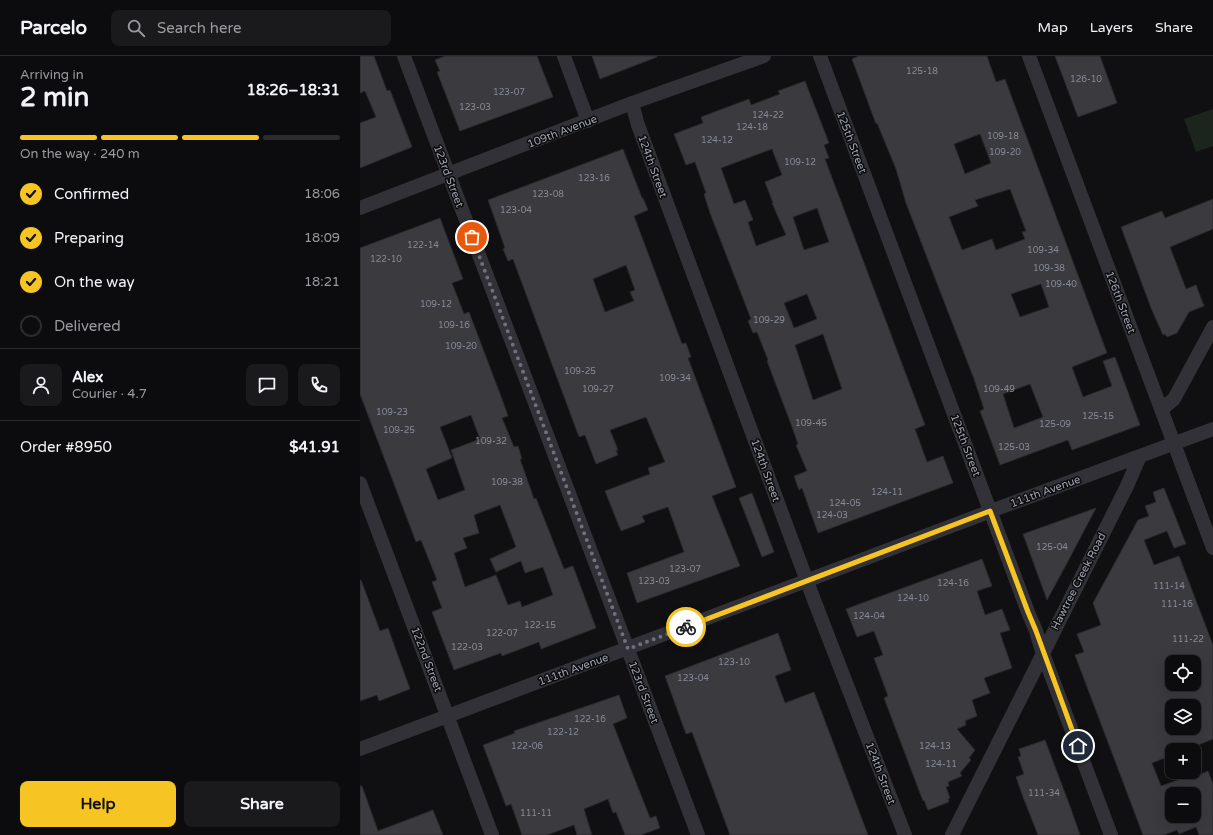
<!DOCTYPE html>
<meta charset="utf-8">
<style>
:root{--surface:#0c0c0e;--page:#1a1a1c;--text:#f1f3f6;--muted:#9a9b9e;--line:#2c2c2e;--accent:#f6c524}
body{margin:0;font-family:"Varela Round",sans-serif;background:var(--page);color:var(--text);height:100vh;display:flex;flex-direction:column;font-size:15px;white-space:nowrap}
*{box-sizing:border-box;margin:0}
p{font-size:13px;color:var(--muted)}
.icon{flex:none;width:22px;height:22px;fill:none;stroke:currentColor;stroke-width:2;stroke-linecap:round;stroke-linejoin:round}
.map{position:relative;flex:1;overflow:hidden}
.drawer{display:flex;flex-direction:column;background:var(--surface);width:360px}
.drawer>*{flex:none}
.tools{position:absolute;left:805px;top:599px;display:grid;gap:8px}
.tools a{display:grid;place-items:center;width:36px;height:36px;border-radius:8px;background:var(--surface);box-shadow:0 4px 16px #0002,0 0 0 1px var(--line);font-size:20px}
.pin{position:absolute;display:grid;place-items:center;width:34px;height:34px;color:#fff;margin:-17px;border:2px solid #fff;border-radius:50%;box-shadow:0 1px 4px #0007}
.courier{position:absolute;display:grid;place-items:center;width:40px;height:40px;margin:-20px;border:3px solid #f6c524;border-radius:50%;background:#fff;color:#222;box-shadow:0 1px 5px #0007}
.summary em{font-style:normal;font-weight:700}
.summary div{display:flex;flex-direction:column-reverse}
.summary{display:flex;align-items:center;justify-content:space-between;height:68px;padding:0 20px}
h1{font-size:26px;font-weight:700;line-height:30px}
.bar{display:grid;grid-template-columns:repeat(4,1fr);gap:6px 4px;align-content:center;height:48px;padding:0 20px}
.bar i{height:5px;border-radius:3px;background:var(--line)}
.bar .selected{background:var(--accent)}
.bar p{grid-column:span 4}
.line{display:flex;align-items:center;gap:10px;padding:0 20px;border-top:1px solid var(--line)}
.line div{flex:1}
.round{display:grid;place-items:center;flex:none;width:42px;height:42px;border-radius:8px;background:var(--page)}
ol{padding:0 20px;list-style:none}
li{display:flex;align-items:center;gap:12px;height:44px}
li p{margin-inline-start:auto}
li .icon{padding:4px;border-radius:50%;background:var(--accent);color:#111;stroke-width:4}
li:last-child{color:var(--muted)}
li i{width:22px;height:22px;border:2px solid var(--line);border-radius:50%}
.action{display:flex;gap:8px;margin-top:auto;padding:8px 20px}
.action a{flex:1;height:46px;border-radius:8px;background:var(--accent);color:#111;font-size:16px;font-weight:700;line-height:46px;text-align:center}
.action a+a{background:var(--page);color:var(--text)}
header{display:flex;align-items:center;gap:24px;box-sizing:border-box;height:56px;padding:0 20px;background:var(--surface);border-bottom:1px solid var(--line)}
header strong{font-size:19px}
nav{display:flex;gap:22px;margin-inline-start:auto;font-size:14px}
.search{width:280px;height:36px;background:var(--page);display:flex;align-items:center;gap:10px;box-sizing:border-box;padding:0 14px;border-radius:8px;color:var(--muted);font-size:15px}
main{display:flex;flex:1;min-height:0}
.map>svg:first-child{display:block}
</style>
<header>
<strong>Parcelo</strong>
<div class="search"><svg class="icon" aria-label="search" viewBox="0 0 24 24"><circle cx="10" cy="10" r="6"/><path d="M15 15l6 6"/></svg>Search here</div>
<nav><a>Map</a><a>Layers</a><a>Share</a></nav>
</header>
<main>
<section class="drawer">
<div class="summary"><div><h1>2 min</h1><p>Arriving in</p></div><em>18:26–18:31</em></div>
<div class="bar"><i class="selected"></i><i class="selected"></i><i class="selected"></i><i></i><p>On the way · 240 m</p></div>
<ol>
<li><svg class="icon" aria-label="check" viewBox="0 0 24 24"><path d="M5 12l5 5 9-10"/></svg>Confirmed<p>18:06</p></li>
<li><svg class="icon" aria-label="check" viewBox="0 0 24 24"><path d="M5 12l5 5 9-10"/></svg>Preparing<p>18:09</p></li>
<li><svg class="icon" aria-label="check" viewBox="0 0 24 24"><path d="M5 12l5 5 9-10"/></svg>On the way<p>18:21</p></li>
<li><i></i>Delivered</li>
</ol>
<div class="line" style="height:72px"><a class="round"><svg class="icon" aria-label="person" viewBox="0 0 24 24"><circle cx="12" cy="8" r="4"/><path d="M4 21q1-7 8-7t8 7"/></svg></a><div><b>Alex</b><p>Courier · 4.7</p></div><a class="round"><svg class="icon" aria-label="chat" viewBox="0 0 24 24"><path d="M4 5h16v11H9l-5 4z"/></svg></a><a class="round"><svg class="icon" aria-label="phone" viewBox="0 0 24 24"><path d="M5 4h4l2 5-3 2q2 4 5 5l2-3 5 2v4C11 20 4 13 5 4z"/></svg></a></div>
<div class="line" style="height:52px"><div>Order #8950</div><b>$41.91</b></div>
<div class="action"><a>Help</a><a>Share</a></div>
</section>
<div class="map">
<svg width="853" height="779" viewBox="0 0 853 779">
<rect width="100%" height="100%" fill="#101012"/>
<path fill="#1c241e" d="M853,53V90L836,96L824,63Z"/>
<path fill="#3a3a3f" stroke="#2a2a2e" fill-rule="evenodd" d="M0,0H14L27,35L30,34L52,91L0,112V67L16,61L5,35L0,37Z
M85,0H177L193,41L100,75L77,16L80,15L75,4Z
M232,0H297V1L240,23Z
M499,0H627L636,26L645,23L747,297L712,311L723,341L752,330L743,305L755,301L780,369L712,394L708,384L640,409L620,355L624,353L614,323L546,147L536,113L517,67L516,68L492,3ZM620,78L631,107L605,118L594,88ZM650,133L666,175L662,176L665,183L636,194L632,183L602,194L589,161L618,150L615,144ZM681,228L689,251L660,261L651,238ZM670,328L683,361L654,372L643,338Z
M695,0H740L757,47L718,61Z
M445,25L469,87L464,89L469,102L465,103L565,369L555,373L567,406L583,400L593,427L458,477L442,432L439,434L434,420L447,415L436,389L438,388L431,368L407,305L408,304L397,276L393,277L388,265L391,263L350,157L344,138L346,137L335,106L326,109L314,78L343,67L341,61L389,43L391,49L420,38L418,35ZM412,93L422,119L405,126L413,147H412L426,179L396,190L388,166L393,164L385,144L374,148L361,112ZM457,152L469,186L444,194L433,161ZM447,238L457,263L434,272L424,247ZM463,278L482,333L453,344L435,289Z
M263,93L282,142H283L288,154L274,160L322,288L326,287L331,301L328,302L376,431L352,440L380,510L277,547L267,517L324,496L308,451L282,460L285,466L261,475L245,435L290,418L288,412L305,406L286,361L250,374L258,394H256L258,399L236,408L225,379L219,381L153,203L148,205L143,193L145,192L128,144ZM266,209L275,234L270,236L274,245L245,256L233,223Z
M853,143V173L810,191L826,233L836,229L844,250L829,256L817,277L807,281L805,278L803,279L791,252L761,171L802,155L805,162Z
M80,162L103,223L92,227L104,258L109,256L142,343L148,360L142,362L154,391L158,390L162,403H160L174,443L176,442L204,513L213,510L236,572L181,593L179,586L142,600L141,597L94,614L72,556L82,552L72,526L77,524L61,484L56,486L0,338V192ZM111,359L120,383L91,394L105,434L78,444L66,413L92,402L80,371ZM140,449L156,491L130,503L136,516L161,505L165,517L183,511L193,539L162,551L160,545L148,549L136,519L105,531L94,497L107,492L103,482L119,477L114,459Z
M804,432L826,488L814,492L807,475L784,484L794,509L819,500L853,589V683L826,694H812V699L792,707L801,730L832,719L833,721L848,715L853,728V779H839L836,771L819,778L817,774L804,779H783L715,599L724,596L717,578L741,569L733,547L778,464L789,460L785,450L796,446L793,436ZM812,606H834V628H812ZM812,650H834V672H812ZM812,738H834V760H812Z
M392,437L414,496L402,501L379,442Z
M736,452L706,509L687,544L663,478Z
M622,503L632,530L617,535L625,559L642,553L650,574L640,577L652,612L624,622L630,637L612,644L617,660L605,665L606,669L597,673L615,694L609,702L611,704L600,717L602,720L588,726L589,730L586,731L590,742L588,743L589,746L568,754L564,744L563,745L524,642L528,640L514,602L523,599L514,575L497,581L486,553Z
M0,524H1L20,575L28,572L50,633L19,645L17,639L0,645Z
M418,577L431,614L415,620L425,647L454,636L508,779H370L332,676L326,678L305,620Z
M259,639L267,662L253,668L290,762L296,760L300,772L281,779H265L256,756L253,757L248,743L224,753L232,779H217L214,769L187,779H162L151,748L146,750L123,689L155,677L154,675Z
M685,684L711,753L720,779H678L663,741L656,721L664,718L658,701L661,700L659,693Z
M0,730H2L18,775L73,754L83,779H0Z"/>
<g fill="none" stroke-linecap="round" stroke-linejoin="round">
<path stroke="#313137" stroke-width="14" d="M44,0L338,779
M204,0L228,65
M460,0L668,556L676,575L682,595L751,779
M669,0L853,492
M272,47L278,69L454,544L545,779
M0,152L272,47L404,0
M802,353L814,343L853,271
M0,427L132,779
M0,693L647,449L853,373
M592,779L767,430L780,400"/>
</g>
<g fill="none" stroke-linecap="round" stroke-linejoin="round">
<path stroke="#6e707b" stroke-width="4" stroke-dasharray="0 7.2" d="M112,181L268,593L326,571"/>
<path stroke="#f6c524" stroke-width="5" d="M326,571L630,455L668,556L676,575L718,690"/>
</g>
<g text-anchor="middle" stroke-width="3" stroke-linejoin="round" paint-order="stroke">
<g font-size="9" fill="#878a96">
<text x="562" y="18">125-18</text>
<text x="726" y="26">126-10</text>
<text x="149" y="39">123-07</text>
<text x="115" y="54">123-03</text>
<text x="408" y="62">124-22</text>
<text x="392" y="74">124-18</text>
<text x="643" y="83">109-18</text>
<text x="357" y="87">124-12</text>
<text x="645" y="99">109-20</text>
<text x="440" y="109">109-12</text>
<text x="234" y="125">123-16</text>
<text x="188" y="141">123-08</text>
<text x="156" y="157">123-04</text>
<text x="63" y="192">122-14</text>
<text x="683" y="197">109-34</text>
<text x="26" y="206">122-10</text>
<text x="689" y="215">109-38</text>
<text x="701" y="231">109-40</text>
<text x="76" y="251">109-12</text>
<text x="409" y="267">109-29</text>
<text x="94" y="272">109-16</text>
<text x="101" y="293">109-20</text>
<text x="220" y="318">109-25</text>
<text x="315" y="325">109-34</text>
<text x="238" y="336">109-27</text>
<text x="639" y="336">109-49</text>
<text x="32" y="359">109-23</text>
<text x="738" y="363">125-15</text>
<text x="451" y="370">109-45</text>
<text x="695" y="371">125-09</text>
<text x="39" y="377">109-25</text>
<text x="131" y="388">109-32</text>
<text x="654" y="394">125-03</text>
<text x="147" y="429">109-38</text>
<text x="527" y="439">124-11</text>
<text x="485" y="450">124-05</text>
<text x="472" y="462">124-03</text>
<text x="692" y="494">125-04</text>
<text x="325" y="516">123-07</text>
<text x="294" y="528">123-03</text>
<text x="593" y="530">124-16</text>
<text x="809" y="533">111-14</text>
<text x="553" y="545">124-10</text>
<text x="817" y="551">111-16</text>
<text x="509" y="563">124-04</text>
<text x="180" y="572">122-15</text>
<text x="142" y="580">122-07</text>
<text x="828" y="586">111-22</text>
<text x="107" y="594">122-03</text>
<text x="374" y="609">123-10</text>
<text x="333" y="625">123-04</text>
<text x="230" y="666">122-16</text>
<text x="203" y="679">122-12</text>
<text x="167" y="693">122-06</text>
<text x="575" y="693">124-13</text>
<text x="581" y="711">124-11</text>
<text x="684" y="740">111-34</text>
<text x="176" y="760">111-11</text>
</g>
<g font-size="11" fill="#a1a4b3" stroke="#0b0b0c">
<text transform="translate(202 75) rotate(-21)" y="4">109th Avenue</text>
<text transform="translate(492 86) rotate(69)" y="4">125th Street</text>
<text transform="translate(293 110) rotate(70)" y="4">124th Street</text>
<text transform="translate(89 120) rotate(69)" y="4">123rd Street</text>
<text transform="translate(761 246) rotate(69)" y="4">126th Street</text>
<text transform="translate(606 389) rotate(69)" y="4">125th Street</text>
<text transform="translate(406 414) rotate(70)" y="4">124th Street</text>
<text transform="translate(685 435) rotate(-20)" y="4">111th Avenue</text>
<text transform="translate(718 525) rotate(-63)" y="4">Hawtree Creek Road</text>
<text transform="translate(67 603) rotate(69)" y="4">122nd Street</text>
<text transform="translate(213 613) rotate(-20)" y="4">111th Avenue</text>
<text transform="translate(284 636) rotate(69)" y="4">123rd Street</text>
<text transform="translate(521 717) rotate(69)" y="4">124th Street</text>
</g>
</g>
</svg>
<div class="tools">
<a><svg class="icon" aria-label="locate" viewBox="0 0 24 24"><circle cx="12" cy="12" r="6"/><path d="M12 2v4M12 18v4M2 12h4M18 12h4"/></svg></a>
<a><svg class="icon" aria-label="layers" viewBox="0 0 24 24"><path d="M12 4l9 5-9 5-9-5zM3 14l9 5 9-5"/></svg></a>
<a>+</a>
<a>−</a>
</div>
<div class="pin" style="left:112px;top:181px;background:#ea580c"><svg class="icon" aria-label="bag" viewBox="0 0 24 24"><path d="M5 8h14l-1 12H6zM9 8a3 3 0 0 1 6 0"/></svg></div>
<div class="pin" style="left:718px;top:690px;background:#1f2937"><svg class="icon" aria-label="home" viewBox="0 0 24 24"><path d="M3 11l9-7 9 7M6 9v11h12V9"/></svg></div>
<div class="courier" style="left:326px;top:571px"><svg class="icon" aria-label="bike" viewBox="0 0 24 24"><circle cx="6" cy="16" r="4"/><circle cx="18" cy="16" r="4"/><path d="M6 16l4-8h5l3 8M10 8l3 8H6M13 5h3"/></svg></div>
</div>
</main>
